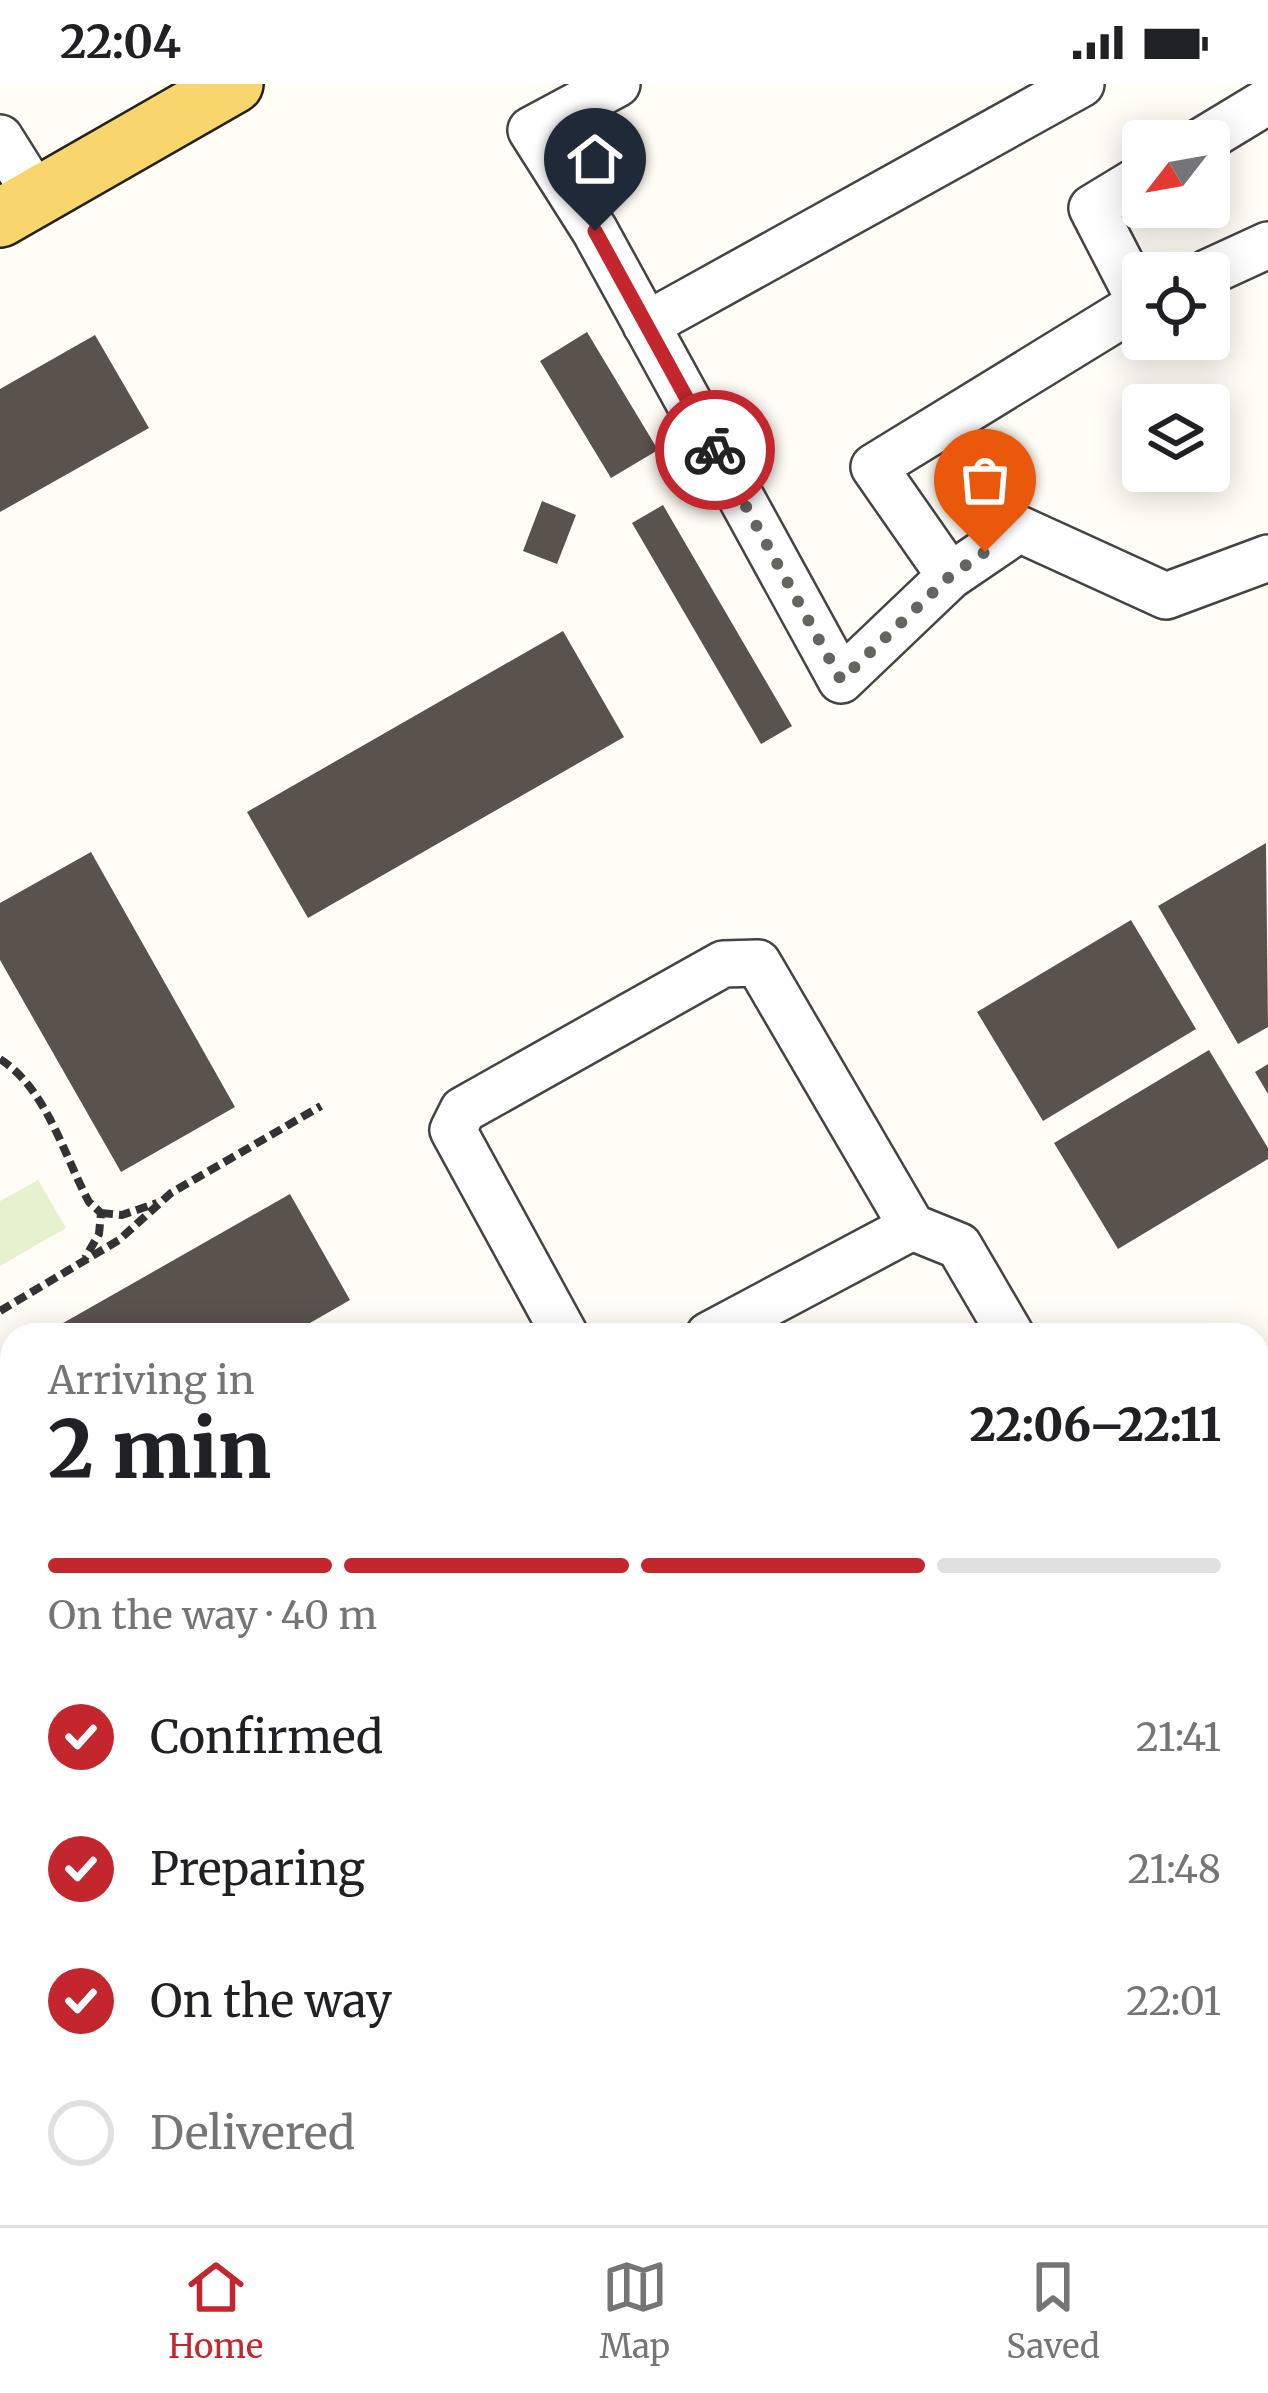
<!DOCTYPE html>
<meta charset="utf-8">
<style>
:root{--surface:#fff;--page:#f2f2f2;--text:#202124;--muted:#757577;--line:#e0e0e0;--accent:#c4262e}
body{margin:0;font-family:Merriweather,serif;background:var(--page);color:var(--text);height:100vh;display:flex;flex-direction:column;font-size:45px;white-space:nowrap}
*{box-sizing:border-box;margin:0}
p{font-size:39px;color:var(--muted)}
.icon{flex:none;width:66px;height:66px;fill:none;stroke:currentColor;stroke-width:2;stroke-linecap:round;stroke-linejoin:round}
.map{position:relative;flex:1;overflow:hidden}
.side{position:absolute;left:0px;top:1239px;width:1269px;height:903px;display:flex;flex-direction:column;background:var(--surface);border-radius:36px 36px 0 0;box-shadow:0 6px 30px #0003}
.side>*{flex:none}
.needle{width:78px;rotate:239deg}
.buttons{position:absolute;left:1122px;top:36px;display:grid;gap:24px}
.buttons a{display:grid;place-items:center;width:108px;height:108px;border-radius:12px;background:var(--surface);box-shadow:0 6px 30px #0003;font-size:60px}
.pin{position:absolute;display:grid;place-items:center;width:102px;height:102px;color:#fff;margin:-123px -51px;border-radius:50% 50% 50% 0;rotate:-45deg;box-shadow:0 0 12px #0007}
.pin .icon{rotate:45deg}
.courier{position:absolute;display:grid;place-items:center;width:120px;height:120px;margin:-60px;border:9px solid #c4262e;border-radius:50%;background:#fff;color:#222;box-shadow:0 3px 15px #0007}
.summary em{font-style:normal;font-weight:800}
.summary div{display:flex;flex-direction:column-reverse}
.summary{display:flex;align-items:center;justify-content:space-between;height:204px;padding:0 48px}
h1{font-size:78px;font-weight:800;line-height:90px}
.bar{display:grid;grid-template-columns:repeat(4,1fr);gap:18px 12px;align-content:center;height:144px;padding:0 48px}
.bar i{height:15px;border-radius:9px;background:var(--line)}
.bar .on{background:var(--accent)}
.bar p{grid-column:span 4}
ol{padding:0 48px;list-style:none}
li{display:flex;align-items:center;gap:36px;height:132px}
li p{margin-inline-start:auto}
li .icon{padding:12px;border-radius:50%;background:var(--accent);color:#fff;stroke-width:4}
li:last-child{color:var(--muted)}
li i{width:66px;height:66px;border:6px solid var(--line);border-radius:50%}
.status{display:flex;justify-content:space-between;align-items:center;height:84px;padding:0 60px;background:var(--surface);direction:ltr}
.status svg{height:33px;fill:currentColor}
.tabs{display:flex;justify-content:space-around;align-items:center;height:168px;border-top:3px solid var(--line);background:var(--surface);font-size:33px;color:var(--muted)}
.tabs a{display:grid;justify-items:center;gap:6px}
.tabs .on{color:var(--accent)}
.map>svg:first-child{display:block}
</style>
<div class="status"><b>22:04</b><svg viewBox="0 0 49 12"><path d="M0 12V9h3v3zM5 12V6h3v6zM10 12V3h3v9zM15 12V0h3v12zM26 1h20v11H26zM47 4h2v5h-2z"/></svg></div>
<div class="map">
<svg width="1268" height="2141" viewBox="0 0 1268 2141">
<rect width="100%" height="100%" fill="#fffdf5"/>
<path fill="#e6f2cf" d="M38,1096L66,1144L0,1182V1117Z"/>
<g fill="none" stroke-linecap="round" stroke-linejoin="round">
<path stroke="#3f96cf" stroke-width="12" d="M1257,1328L1268,1331
M0,2057L12,2050"/>
</g>
<path fill="#5a524d" d="M587,248L658,366L611,394L540,277Z
M95,251L149,344L0,428V305Z
M542,417L576,431L557,480L523,467Z
M663,421L792,642L761,660L632,439Z
M563,547L624,653L308,834L247,728Z
M1266,759L1268,943L1238,960L1158,822Z
M91,768L235,1023L121,1088L0,876V819Z
M1131,836L1196,945L1043,1037L977,928Z
M1209,966L1268,1064V1075L1118,1165L1054,1059Z
M1268,980V1010L1255,988Z
M290,1110L350,1216L289,1251H42Z
M12,1268V1362L0,1341V1275Z
M1257,1405L1268,1423V1486L1257,1493Z
M12,1808V1950L0,1957V1815Z
M534,2130L542,2141H515Z
M558,2130H823L804,2141H756L751,2133L737,2141H564Z"/>
<g fill="none" stroke-linecap="round" stroke-linejoin="round">
<defs>
<path id="minor" d="M617,0L531,46L595,147L841,596L950,492L1019,445L1166,512L1268,474
M0,54L37,113
M1202,57L1268,17
M1207,189L1268,161
M646,241L1081,0
M950,492L874,383L1141,219L1092,124L1143,93
M565,1251L453,1046L463,1026L723,880L758,879L912,1143L959,1162L1011,1251
M709,1251L912,1143
M1257,1793L1268,1812"/>
<path id="major" d="M0,134L234,0"/>
</defs>
<use href="#minor" stroke="#444" stroke-width="50"/>
<use href="#major" stroke="#222" stroke-width="62"/>
<path stroke="#333" stroke-width="8" stroke-dasharray="12 6" stroke-linecap="butt" d="M0,975C47,1005 64,1072 89,1118L101,1129L99,1150L85,1174
M101,1129L122,1131L157,1119
M0,1227L119,1156L171,1109L321,1022"/>
<use href="#minor" stroke="#fff" stroke-width="45"/>
<use href="#major" stroke="#f9d66b" stroke-width="57"/>
</g>
<g fill="none" stroke-linecap="round" stroke-linejoin="round">
<path stroke="#646461" stroke-width="12" stroke-dasharray="0 21.6" d="M715,366L841,596L950,492L985,468"/>
<path stroke="#c4262e" stroke-width="15" d="M595,147L715,366"/>
</g>
</svg>
<div class="buttons">
<a><svg class="needle" viewBox="-14 -14 28 28"><path d="M0-13l5 13h-10z" fill="#e53935"/><path d="M0 13l5-13h-10z" fill="#757577"/></svg></a>
<a><svg class="icon" aria-label="locate" viewBox="0 0 24 24"><circle cx="12" cy="12" r="6"/><path d="M12 2v4M12 18v4M2 12h4M18 12h4"/></svg></a>
<a><svg class="icon" aria-label="layers" viewBox="0 0 24 24"><path d="M12 4l9 5-9 5-9-5zM3 14l9 5 9-5"/></svg></a>
</div>
<div class="pin" style="left:985px;top:468px;background:#ea580c"><svg class="icon" aria-label="bag" viewBox="0 0 24 24"><path d="M5 8h14l-1 12H6zM9 8a3 3 0 0 1 6 0"/></svg></div>
<div class="pin" style="left:595px;top:147px;background:#1f2937"><svg class="icon" aria-label="home" viewBox="0 0 24 24"><path d="M3 11l9-7 9 7M6 9v11h12V9"/></svg></div>
<div class="courier" style="left:715px;top:366px"><svg class="icon" aria-label="bike" viewBox="0 0 24 24"><circle cx="6" cy="16" r="4"/><circle cx="18" cy="16" r="4"/><path d="M6 16l4-8h5l3 8M10 8l3 8H6M13 5h3"/></svg></div>
<section class="side">
<div class="summary"><div><h1>2 min</h1><p>Arriving in</p></div><em>22:06–22:11</em></div>
<div class="bar"><i class="on"></i><i class="on"></i><i class="on"></i><i></i><p>On the way · 40 m</p></div>
<ol>
<li><svg class="icon" aria-label="check" viewBox="0 0 24 24"><path d="M5 12l5 5 9-10"/></svg>Confirmed<p>21:41</p></li>
<li><svg class="icon" aria-label="check" viewBox="0 0 24 24"><path d="M5 12l5 5 9-10"/></svg>Preparing<p>21:48</p></li>
<li><svg class="icon" aria-label="check" viewBox="0 0 24 24"><path d="M5 12l5 5 9-10"/></svg>On the way<p>22:01</p></li>
<li><i></i>Delivered</li>
</ol>
</section>
</div>
<nav class="tabs">
<a class="on"><svg class="icon" aria-label="home" viewBox="0 0 24 24"><path d="M3 11l9-7 9 7M6 9v11h12V9"/></svg>Home</a>
<a><svg class="icon" aria-label="map" viewBox="0 0 24 24"><path d="M3 6l6-2 6 2 6-2v14l-6 2-6-2-6 2zM9 4v14M15 6v14"/></svg>Map</a>
<a><svg class="icon" aria-label="saved" viewBox="0 0 24 24"><path d="M7 4h10v16l-5-4-5 4z"/></svg>Saved</a>
</nav>
